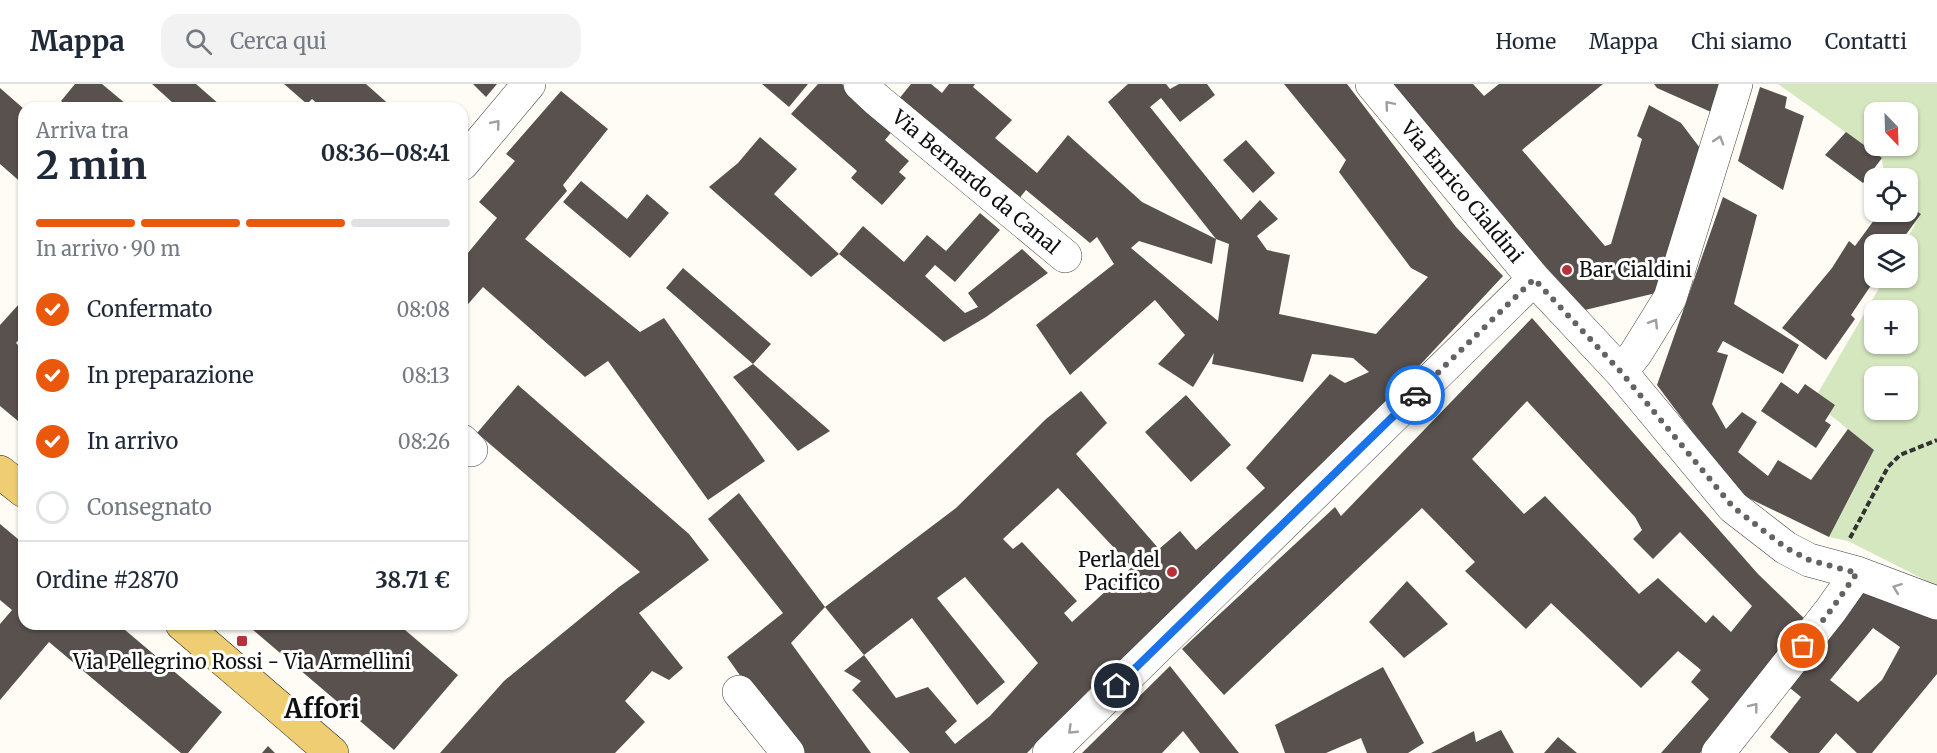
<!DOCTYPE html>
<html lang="it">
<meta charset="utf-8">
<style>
:root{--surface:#fff;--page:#f2f2f3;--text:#1f2937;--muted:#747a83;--line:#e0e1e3;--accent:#ea580c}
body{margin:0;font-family:Merriweather,serif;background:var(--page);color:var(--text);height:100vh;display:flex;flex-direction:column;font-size:22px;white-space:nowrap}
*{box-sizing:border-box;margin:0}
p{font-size:20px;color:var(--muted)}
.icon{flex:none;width:33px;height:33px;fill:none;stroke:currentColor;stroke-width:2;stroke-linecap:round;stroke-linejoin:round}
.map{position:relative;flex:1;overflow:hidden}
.sheet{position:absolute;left:18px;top:18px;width:450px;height:528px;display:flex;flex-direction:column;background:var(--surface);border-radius:18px;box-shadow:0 2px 4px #0004}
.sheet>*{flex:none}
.needle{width:39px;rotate:157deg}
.fabs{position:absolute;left:1864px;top:18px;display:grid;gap:12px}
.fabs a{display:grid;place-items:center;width:54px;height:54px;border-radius:12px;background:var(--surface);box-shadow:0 2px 4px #0004;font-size:30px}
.pin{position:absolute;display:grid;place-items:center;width:51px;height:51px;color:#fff;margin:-26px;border:3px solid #fff;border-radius:50%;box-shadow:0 2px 6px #0007}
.courier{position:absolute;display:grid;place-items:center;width:60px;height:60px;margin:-30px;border:4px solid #1a73e8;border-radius:50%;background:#fff;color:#222;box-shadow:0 2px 8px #0007}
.head em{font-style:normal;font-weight:700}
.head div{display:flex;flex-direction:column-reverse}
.head{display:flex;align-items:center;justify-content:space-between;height:102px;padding:0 18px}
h1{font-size:39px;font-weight:700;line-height:45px}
.bar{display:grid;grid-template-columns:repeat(4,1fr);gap:9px 6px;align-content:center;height:72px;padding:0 18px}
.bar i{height:8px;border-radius:4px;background:var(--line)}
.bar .on{background:var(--accent)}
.bar p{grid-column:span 4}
.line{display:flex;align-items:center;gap:15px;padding:0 18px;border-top:2px solid var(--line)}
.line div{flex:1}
ol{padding:0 18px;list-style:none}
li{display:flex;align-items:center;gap:18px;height:66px}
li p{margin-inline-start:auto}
li .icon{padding:6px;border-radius:50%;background:var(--accent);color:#fff;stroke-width:4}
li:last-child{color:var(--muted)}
li i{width:33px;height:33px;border:3px solid var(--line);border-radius:50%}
header{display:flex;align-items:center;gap:36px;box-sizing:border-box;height:84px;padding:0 30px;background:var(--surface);border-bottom:2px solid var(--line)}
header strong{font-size:28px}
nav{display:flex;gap:33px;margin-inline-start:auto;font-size:21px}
.search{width:420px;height:54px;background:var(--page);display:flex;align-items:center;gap:15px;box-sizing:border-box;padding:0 21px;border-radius:18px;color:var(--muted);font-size:22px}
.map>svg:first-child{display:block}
</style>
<header>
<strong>Mappa</strong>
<div class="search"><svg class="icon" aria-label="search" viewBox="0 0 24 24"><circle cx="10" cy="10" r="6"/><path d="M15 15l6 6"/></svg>Cerca qui</div>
<nav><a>Home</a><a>Mappa</a><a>Chi siamo</a><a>Contatti</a></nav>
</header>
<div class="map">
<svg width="1937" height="669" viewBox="0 0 1937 669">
<rect width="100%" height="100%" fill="#fefcf4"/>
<path fill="#d4e7bf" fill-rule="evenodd" d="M1778,0H1937V502L1848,457L1829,453L1874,366L1829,330L1835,321L1818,309L1885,194H1908V160H1904L1921,130L1908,122V94H1884L1882,74ZM1875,28H1908V62H1875ZM1875,226H1908V260H1875ZM1875,292H1908V326H1875Z"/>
<path fill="#58514d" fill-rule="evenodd" d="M75,0H102L126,20L123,24H70L61,17Z
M152,0H196L220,21L217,24H173V19Z
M284,0H366L393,24H322L312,15L307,20Z
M473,0H497L486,13Z
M762,0H808L789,23Z
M818,0H842L894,45L885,56L909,77L899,88L906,94L882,121L851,94L857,87L791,30Z
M911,0H931L942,9L949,0H975L973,3L1012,36L995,54L1037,89L1068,51L1142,118L1216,155L1108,18L1128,0H1166L1170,5L1179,0H1207L1215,11L1180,38L1161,14L1150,23L1241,136L1260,116L1278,135L1257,152L1267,166L1290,171L1279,230L1376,250L1428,193L1411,184L1339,88L1346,76L1284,0H1347L1456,143L1503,192L1393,310L1195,507L1102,593L1027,669H910L852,606L861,597L844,587L864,571L896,614L928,603L957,637L945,648L955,660L990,632L1038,579L965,493L937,514L1005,598L977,621L912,534L864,571L825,523L956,424L1046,335L1081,307L1107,339L1076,370L1159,465L1180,447L1196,466L1265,404L1246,384L1330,290L1345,299L1369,288L1353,274L1312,270L1303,298L1212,280L1214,269L1193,303L1158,280L1185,251L1155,216L1070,291L1036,241L1114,180L1097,153L1090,159L1026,106L1018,116L898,16ZM1216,155L1229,160L1218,237L1131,164L1139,157L1212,180ZM1058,404L1132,483L1072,538L1064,529L1077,517L1022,458L1013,465L1003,455Z
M1386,0H1473L1484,12L1499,0H1603L1522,66L1605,162L1611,160L1642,55L1637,52L1649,21L1681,39L1703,68L1656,209L1585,226L1453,81Z
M1654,0H1721L1711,28L1657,4Z
M1760,3L1787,13L1785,24L1804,32L1783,106L1738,77Z
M0,4L24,25V101L0,80Z
M561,7L608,45L563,101L567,107L525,155L640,248L664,234L765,377L708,416L608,277L585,293L483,203L462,227V176L497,134L479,118L515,77L506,70Z
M1846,48L1882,74L1863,99L1825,71Z
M760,53L797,85L774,110L839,170L811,193L709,103L738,79Z
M1246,56L1275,89L1253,109L1223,76Z
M581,97L627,135L647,110L669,129L630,174L563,118Z
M1723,113L1757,131L1734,220L1799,261L1783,290L1723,257L1717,268L1728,271L1712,320L1726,345L1742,328L1757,338L1738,368L1768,392L1778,376L1811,396L1848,345L1874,366L1829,453L1738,409L1657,301Z
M1908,122L1921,130L1899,160H1875L1876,194L1851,231L1855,235L1826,276L1782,244L1832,184L1849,157L1855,162L1880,128H1908Z
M980,129L1000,146L955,198L935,181L925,192L965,229L978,223L968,209L1022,165L1048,189L986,233L944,258L839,170L863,142L904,178L927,151L946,167Z
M683,184L771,260L753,280L666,204Z
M20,219L24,222V249L16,259L24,267V342L0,322V241Z
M1532,234L1758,490L1810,540L1700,669H1661L1709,615L1691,598L1701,586L1678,567L1641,604L1551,519L1526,545L1465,487L1475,478L1422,424L1224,611L1182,565L1335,423L1341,432ZM1527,317L1635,433L1642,446L1633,455L1653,475L1680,448L1752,522L1731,548L1713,531L1706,539L1658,494L1639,510L1545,412L1524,430L1472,375Z
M753,280L830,347L798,367L733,293Z
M1781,298L1798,310L1805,300L1835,321L1825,337L1831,341L1816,364L1761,327Z
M518,301L689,450L709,476L639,529L683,584L669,596L652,587L625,617L645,638L615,669H440L504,597L619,503L640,488L477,349Z
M1186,311L1231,361L1191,398L1145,348Z
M739,409L825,523L791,559L871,669H803L744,597L727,573L783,529L708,435Z
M0,440L24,460V540H118L222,628L188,669H181L49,558L0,616V540L12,526L0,516Z
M1407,497L1448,540L1404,574L1369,538Z
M1862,499L1937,536V590L1872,669H1857L1836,649L1819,669H1789L1770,653L1801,613L1785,600ZM1873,544L1900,563L1882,596L1858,618L1830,596Z
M246,540H398L458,591L394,666Z
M1170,582L1239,669H1200L1183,647L1162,669H1082Z
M1383,583L1424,659L1408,669H1367L1361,654L1326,669H1285L1275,641Z
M1501,646L1514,669H1431L1474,647L1476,658Z
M1558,653L1577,669H1544Z
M268,662L275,669H262Z"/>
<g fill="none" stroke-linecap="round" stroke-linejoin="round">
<defs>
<path id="minor" d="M860,0L876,15L1065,172
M1372,0L1534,195L1621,288L1733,423L1786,464L1809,476L1857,489L1937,519
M462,80L529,0
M1621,288L1636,269L1670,214L1736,0
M462,357L471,366
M739,608L788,669
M1049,669L1534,195
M1718,669L1831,526L1857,489"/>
<path id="major" d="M0,388L24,407
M182,540L332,669"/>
</defs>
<use href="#minor" stroke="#434343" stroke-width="34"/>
<use href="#major" stroke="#212121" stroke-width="34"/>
<path stroke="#323232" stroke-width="4" stroke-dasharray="6 3" stroke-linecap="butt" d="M1850,454L1888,383L1900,371L1937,356"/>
<use href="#minor" stroke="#fff" stroke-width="33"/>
<use href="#major" stroke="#efce73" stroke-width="33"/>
</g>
<defs><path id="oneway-chevron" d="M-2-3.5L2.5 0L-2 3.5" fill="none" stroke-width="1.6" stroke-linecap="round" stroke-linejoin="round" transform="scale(1.5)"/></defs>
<g stroke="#9f9f9f">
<use href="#oneway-chevron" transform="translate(1389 21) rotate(-130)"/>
<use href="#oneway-chevron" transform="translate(496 40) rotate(-50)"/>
<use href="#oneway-chevron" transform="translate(1719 56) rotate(-73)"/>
<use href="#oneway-chevron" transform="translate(1654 239) rotate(-58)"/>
<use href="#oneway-chevron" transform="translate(1897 504) rotate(-159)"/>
<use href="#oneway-chevron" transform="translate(1754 623) rotate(-52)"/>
<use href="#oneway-chevron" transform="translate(1072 646) rotate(136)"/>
</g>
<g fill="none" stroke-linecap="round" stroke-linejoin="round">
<path stroke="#636360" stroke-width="6" stroke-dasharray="0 10.8" d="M1415,311L1534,195L1621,288L1733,423L1786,464L1809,476L1857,489L1831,526L1803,562"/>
<path stroke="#1a73e8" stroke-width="8" d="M1117,602L1415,311"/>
</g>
<g fill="#b7303a" stroke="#fff" stroke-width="2">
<circle cx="1567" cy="186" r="6"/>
<circle cx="1172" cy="488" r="6"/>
<rect x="236" y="551" width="12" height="12" rx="3"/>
</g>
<g text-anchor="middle" stroke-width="6" stroke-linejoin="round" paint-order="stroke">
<g font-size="20" fill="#101010" stroke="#fff">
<text transform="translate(976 98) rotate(40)" y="7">Via Bernardo da Canal</text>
<text transform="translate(1462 108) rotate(50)" y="7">Via Enrico Cialdini</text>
</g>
<g font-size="20" fill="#101010" stroke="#fff" text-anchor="start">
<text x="1579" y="193">Bar Cialdini</text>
<text x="1160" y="483" text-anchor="end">Perla del<tspan x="1160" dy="23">Pacifico</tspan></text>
<text x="242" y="585" text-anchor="middle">Via Pellegrino Rossi - Via Armellini</text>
</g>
<g font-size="26" font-weight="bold" fill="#101010" stroke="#fff">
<text x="322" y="634">Affori</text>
</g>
</g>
</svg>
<div class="fabs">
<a><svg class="needle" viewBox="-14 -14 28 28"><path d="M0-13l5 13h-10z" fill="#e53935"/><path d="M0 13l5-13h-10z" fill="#747a83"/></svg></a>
<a><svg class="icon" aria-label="locate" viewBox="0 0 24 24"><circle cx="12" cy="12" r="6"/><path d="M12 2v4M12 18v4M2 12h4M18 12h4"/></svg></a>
<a><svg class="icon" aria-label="layers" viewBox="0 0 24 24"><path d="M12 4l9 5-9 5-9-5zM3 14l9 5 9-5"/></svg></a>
<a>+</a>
<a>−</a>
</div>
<div class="pin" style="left:1803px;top:562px;background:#ea580c"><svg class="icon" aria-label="bag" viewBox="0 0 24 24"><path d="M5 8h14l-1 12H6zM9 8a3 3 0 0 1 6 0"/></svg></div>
<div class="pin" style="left:1117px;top:602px;background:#1f2937"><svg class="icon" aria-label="home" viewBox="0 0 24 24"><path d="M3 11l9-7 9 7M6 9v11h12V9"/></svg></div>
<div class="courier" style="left:1415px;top:311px"><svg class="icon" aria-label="car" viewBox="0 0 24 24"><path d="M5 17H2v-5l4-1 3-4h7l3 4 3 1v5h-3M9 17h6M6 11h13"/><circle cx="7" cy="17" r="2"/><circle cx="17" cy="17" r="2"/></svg></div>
<section class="sheet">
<div class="head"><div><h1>2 min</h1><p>Arriva tra</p></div><em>08:36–08:41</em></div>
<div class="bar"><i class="on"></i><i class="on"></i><i class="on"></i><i></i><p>In arrivo · 90 m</p></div>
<ol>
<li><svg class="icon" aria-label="check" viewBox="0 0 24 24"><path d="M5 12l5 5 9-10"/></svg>Confermato<p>08:08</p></li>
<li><svg class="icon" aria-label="check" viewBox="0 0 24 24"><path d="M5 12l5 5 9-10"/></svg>In preparazione<p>08:13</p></li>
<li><svg class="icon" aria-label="check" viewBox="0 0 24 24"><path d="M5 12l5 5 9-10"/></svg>In arrivo<p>08:26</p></li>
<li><i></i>Consegnato</li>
</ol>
<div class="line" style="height:78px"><div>Ordine #2870</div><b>38.71 €</b></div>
</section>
</div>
